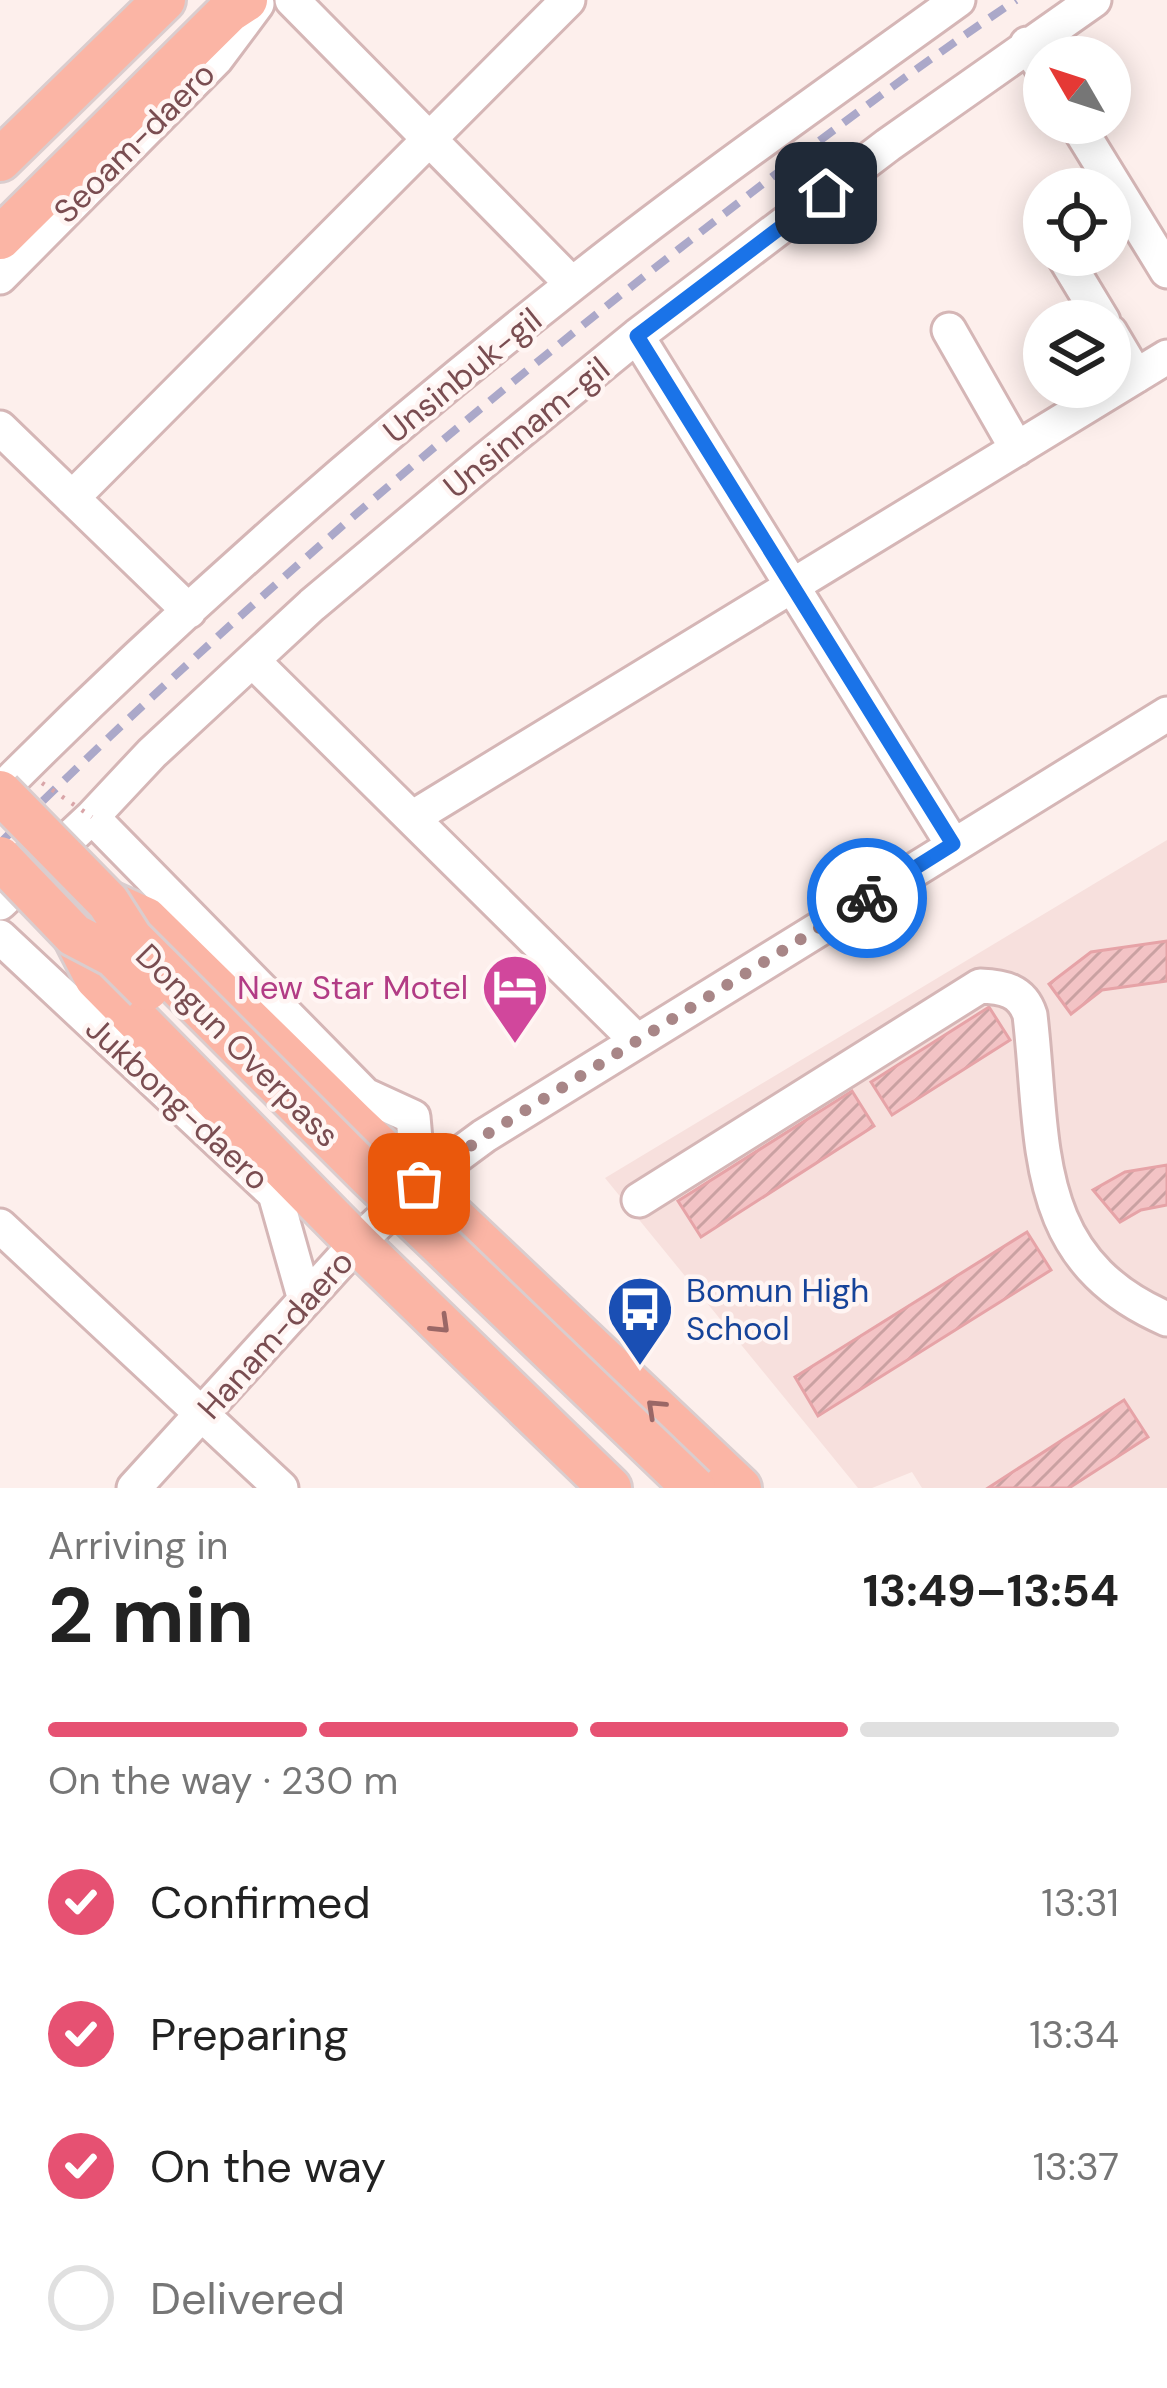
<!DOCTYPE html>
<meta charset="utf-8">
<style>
:root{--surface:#fff;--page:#f6f6f6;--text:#222;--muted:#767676;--line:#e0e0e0;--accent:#e65172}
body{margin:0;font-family:"DM Sans",sans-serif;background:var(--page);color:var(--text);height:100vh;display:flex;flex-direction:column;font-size:45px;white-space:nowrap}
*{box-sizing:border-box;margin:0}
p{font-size:39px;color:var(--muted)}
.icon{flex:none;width:66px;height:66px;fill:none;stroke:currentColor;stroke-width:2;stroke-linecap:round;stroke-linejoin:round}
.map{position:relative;height:1488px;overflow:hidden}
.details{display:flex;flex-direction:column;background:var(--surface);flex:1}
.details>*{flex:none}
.needle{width:78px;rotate:309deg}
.buttons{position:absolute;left:1023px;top:36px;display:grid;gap:24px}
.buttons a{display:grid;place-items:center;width:108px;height:108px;border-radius:50%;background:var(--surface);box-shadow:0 6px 30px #0003;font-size:60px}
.pin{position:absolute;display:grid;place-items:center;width:102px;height:102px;color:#fff;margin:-51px;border-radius:24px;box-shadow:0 6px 18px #0006}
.courier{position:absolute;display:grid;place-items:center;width:120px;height:120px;margin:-60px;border:9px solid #1a73e8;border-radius:50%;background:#fff;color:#222;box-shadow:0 3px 15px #0007}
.summary em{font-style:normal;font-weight:700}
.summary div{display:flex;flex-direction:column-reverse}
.summary{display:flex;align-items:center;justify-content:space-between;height:204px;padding:0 48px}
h1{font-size:78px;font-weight:700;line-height:90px}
.bar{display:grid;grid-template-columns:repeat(4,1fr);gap:18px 12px;align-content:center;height:144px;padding:0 48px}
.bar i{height:15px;border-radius:9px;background:var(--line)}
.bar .selected{background:var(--accent)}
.bar p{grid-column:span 4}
ol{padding:0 48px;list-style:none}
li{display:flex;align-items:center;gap:36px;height:132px}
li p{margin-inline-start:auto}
li .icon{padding:12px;border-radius:50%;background:var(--accent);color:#fff;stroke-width:4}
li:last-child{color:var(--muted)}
li i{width:66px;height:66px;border:6px solid var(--line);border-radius:50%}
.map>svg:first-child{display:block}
</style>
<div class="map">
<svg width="1167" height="1488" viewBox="0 0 1167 1488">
<defs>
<pattern id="building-hatch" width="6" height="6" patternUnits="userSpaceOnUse" patternTransform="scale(3)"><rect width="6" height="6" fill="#f3c3c5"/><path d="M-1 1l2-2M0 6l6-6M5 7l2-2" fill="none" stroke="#caa1a2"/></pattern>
</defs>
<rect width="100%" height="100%" fill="#fdefec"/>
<path fill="#f7e0dd" d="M1167,840V1488H922L912,1472L872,1488H858L605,1178Z"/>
<path fill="url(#building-hatch)" stroke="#e6a3a7" stroke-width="3" d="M1167,941V981L1102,990L1071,1014L1049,984L1091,952Z
M989,1007L1010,1040L892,1115L871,1082Z
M852,1091L874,1126L701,1237L678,1201Z
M1167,1165V1205L1141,1210L1120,1222L1093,1190L1125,1172Z
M1027,1232L1051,1270L818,1416L795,1377Z
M1124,1400L1148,1437L1069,1488H988Z"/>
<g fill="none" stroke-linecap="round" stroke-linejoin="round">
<defs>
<path id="minor" d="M292,0L572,284
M1027,44L1044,71
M1076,123L1167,271
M1063,255L1103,321
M0,277L216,59L257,4
M949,330L1017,449
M1110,332L1136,376
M637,336L953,845
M0,428L189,611
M72,498L568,0
M253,661L637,1041
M0,791C179,611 371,443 570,286C696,186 828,94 958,0
M92,817L365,1095L413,1117L419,1184
M412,818L1167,357
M0,903L92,817L152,753L312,605L485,460L637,336L888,145L1094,0
M0,937L275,1194L305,1300
M639,1200L980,986C1003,987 1022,990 1030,1015C1045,1144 1028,1259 1167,1319
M0,1226L281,1488
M134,1488L357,1243L419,1184L484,1136L1167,714"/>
<path id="major" d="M0,160L164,0
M0,238L229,11L246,0
M108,902L146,919L354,1123L740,1488
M74,935L96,978L357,1243L610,1488"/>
</defs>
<use href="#minor" stroke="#d5b6b6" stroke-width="39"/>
<use href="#major" stroke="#dacdce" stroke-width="48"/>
<use href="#minor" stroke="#fff" stroke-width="33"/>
<use href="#major" stroke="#fbb5a5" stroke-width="42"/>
<path stroke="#aba8c9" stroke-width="8" stroke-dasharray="18 12" stroke-linecap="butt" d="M0,843C214,631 441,435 679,249C789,163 900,78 1016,0"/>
<defs>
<path id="major-bridge" d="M0,792L108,902L131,938L369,1176L694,1488
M0,858L74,935L114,956L147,989"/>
</defs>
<use href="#major-bridge" stroke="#dacdce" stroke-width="48" stroke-linecap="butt"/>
<path stroke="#d9a5a8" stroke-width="4.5" stroke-dasharray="3 9" stroke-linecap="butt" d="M42,783L92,817"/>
<use href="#major-bridge" stroke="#fbb5a5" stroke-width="42"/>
</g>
<defs><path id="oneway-chevron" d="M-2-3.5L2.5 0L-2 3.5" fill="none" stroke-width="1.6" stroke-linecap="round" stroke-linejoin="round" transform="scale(3)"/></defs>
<g stroke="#9a6766">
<use href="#oneway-chevron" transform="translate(441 1325) rotate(44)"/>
<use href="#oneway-chevron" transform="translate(655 1408) rotate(-137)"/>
</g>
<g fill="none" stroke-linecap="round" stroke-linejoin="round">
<path stroke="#a88687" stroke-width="12" stroke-dasharray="0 21.6" d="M419,1184L484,1136L867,898"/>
<path stroke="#1a73e8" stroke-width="15" d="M826,193L637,336L953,844L867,898"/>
</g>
<defs>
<symbol id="hotel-pin" viewBox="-11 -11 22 30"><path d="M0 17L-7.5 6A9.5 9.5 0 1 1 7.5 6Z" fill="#d1479c" stroke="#fff5f3"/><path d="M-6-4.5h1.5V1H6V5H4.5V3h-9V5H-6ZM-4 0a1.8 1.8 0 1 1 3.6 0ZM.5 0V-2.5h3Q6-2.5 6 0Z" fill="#fff"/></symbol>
<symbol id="bus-pin" viewBox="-11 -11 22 30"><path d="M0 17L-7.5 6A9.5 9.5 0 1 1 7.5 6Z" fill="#1a4fb4" stroke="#fff5f3"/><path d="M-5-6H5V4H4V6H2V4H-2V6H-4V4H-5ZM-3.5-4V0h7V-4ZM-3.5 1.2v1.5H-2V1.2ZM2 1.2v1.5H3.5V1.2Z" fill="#fff"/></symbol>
</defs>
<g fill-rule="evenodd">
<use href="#hotel-pin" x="477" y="949" width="76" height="104"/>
<use href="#bus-pin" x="602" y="1271" width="76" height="104"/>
</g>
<g text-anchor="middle" stroke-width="9" stroke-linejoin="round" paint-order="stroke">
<g font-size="33" fill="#7a4d51" stroke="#fff5f3">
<text transform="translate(134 142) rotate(-45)" y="12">Seoam-daero</text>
<text transform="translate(462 375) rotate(-39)" y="12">Unsinbuk-gil</text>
<text transform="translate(526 427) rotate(-39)" y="12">Unsinnam-gil</text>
<text transform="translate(238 1045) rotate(45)" y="12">Dongun Overpass</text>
<text transform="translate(178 1103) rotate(43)" y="12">Jukbong-daero</text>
<text transform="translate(275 1334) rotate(-48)" y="12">Hanam-daero</text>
</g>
<g font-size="33" fill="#b23c85" stroke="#fff5f3" text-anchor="end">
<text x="468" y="999">New Star Motel</text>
</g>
<g font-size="33" fill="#164399" stroke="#fff5f3" text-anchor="start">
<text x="686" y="1302">Bomun High<tspan x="686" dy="38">School</tspan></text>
</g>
</g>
</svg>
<div class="buttons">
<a><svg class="needle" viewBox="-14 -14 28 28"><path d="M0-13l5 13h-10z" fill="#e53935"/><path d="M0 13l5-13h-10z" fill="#767676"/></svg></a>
<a><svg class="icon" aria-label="locate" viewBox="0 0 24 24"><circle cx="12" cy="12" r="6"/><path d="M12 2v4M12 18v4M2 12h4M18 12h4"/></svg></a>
<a><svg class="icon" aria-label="layers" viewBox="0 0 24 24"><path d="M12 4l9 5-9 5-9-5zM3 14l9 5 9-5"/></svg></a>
</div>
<div class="pin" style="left:419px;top:1184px;background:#ea580c"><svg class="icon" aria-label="bag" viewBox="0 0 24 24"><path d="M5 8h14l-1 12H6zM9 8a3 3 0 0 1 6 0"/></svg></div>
<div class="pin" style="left:826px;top:193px;background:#1f2937"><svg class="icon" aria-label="home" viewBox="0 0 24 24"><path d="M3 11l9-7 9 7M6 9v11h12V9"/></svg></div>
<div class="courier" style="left:867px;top:898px"><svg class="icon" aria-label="bike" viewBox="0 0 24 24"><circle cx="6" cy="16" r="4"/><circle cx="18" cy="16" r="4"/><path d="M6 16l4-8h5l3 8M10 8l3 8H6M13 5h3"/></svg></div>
</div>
<section class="details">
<div class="summary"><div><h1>2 min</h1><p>Arriving in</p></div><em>13:49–13:54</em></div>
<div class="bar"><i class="selected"></i><i class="selected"></i><i class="selected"></i><i></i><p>On the way · 230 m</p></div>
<ol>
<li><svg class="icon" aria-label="check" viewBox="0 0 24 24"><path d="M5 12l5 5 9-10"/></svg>Confirmed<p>13:31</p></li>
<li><svg class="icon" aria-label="check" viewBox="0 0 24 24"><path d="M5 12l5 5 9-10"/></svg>Preparing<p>13:34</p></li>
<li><svg class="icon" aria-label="check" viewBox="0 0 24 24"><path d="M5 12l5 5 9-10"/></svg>On the way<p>13:37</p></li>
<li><i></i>Delivered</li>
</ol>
</section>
